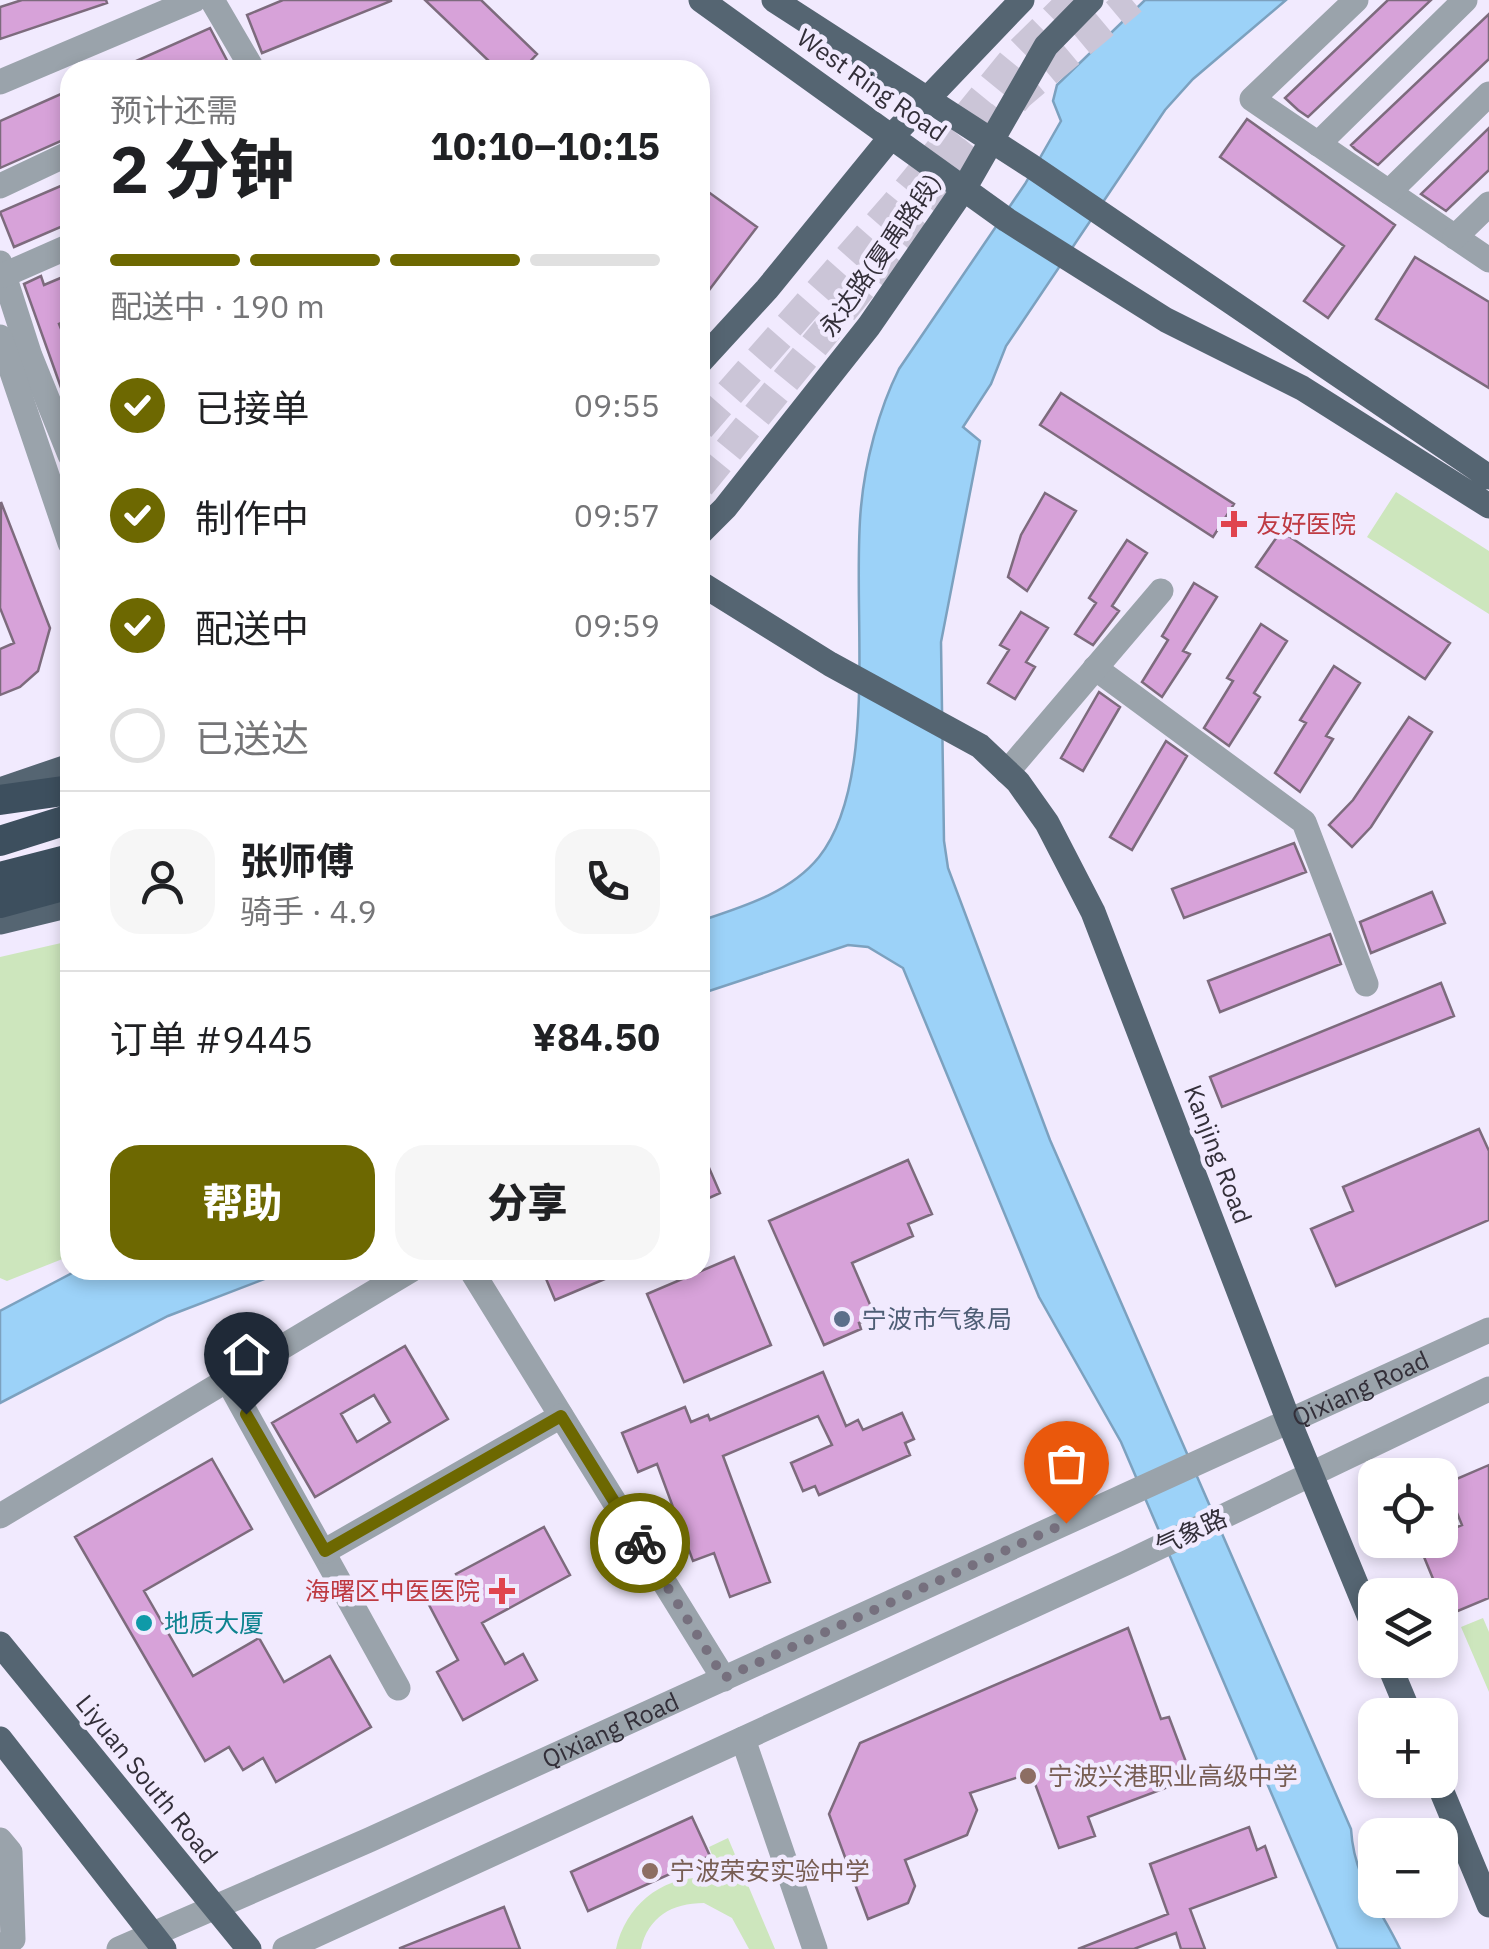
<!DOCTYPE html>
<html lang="zh">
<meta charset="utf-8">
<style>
:root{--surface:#fff;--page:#f6f6f6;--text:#202124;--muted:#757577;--line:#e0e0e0;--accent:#6d6801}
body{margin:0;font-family:"IBM Plex Sans","Noto Sans SC",sans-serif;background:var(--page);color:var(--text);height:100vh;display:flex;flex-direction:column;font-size:38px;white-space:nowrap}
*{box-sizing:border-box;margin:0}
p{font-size:32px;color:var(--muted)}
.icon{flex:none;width:55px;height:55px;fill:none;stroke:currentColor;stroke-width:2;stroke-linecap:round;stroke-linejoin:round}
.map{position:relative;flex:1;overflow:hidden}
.sheet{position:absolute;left:60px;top:60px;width:650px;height:1220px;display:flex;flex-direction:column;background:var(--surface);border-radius:30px;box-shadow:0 5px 15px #0003}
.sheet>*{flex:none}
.controls{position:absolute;left:1358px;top:1458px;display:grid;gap:20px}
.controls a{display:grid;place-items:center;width:100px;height:100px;border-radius:20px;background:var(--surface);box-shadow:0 5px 15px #0003;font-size:50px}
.pin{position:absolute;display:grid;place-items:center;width:85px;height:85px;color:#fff;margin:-102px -42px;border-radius:50% 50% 50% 0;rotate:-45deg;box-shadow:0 0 10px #0007}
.pin .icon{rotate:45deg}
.courier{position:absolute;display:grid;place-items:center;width:100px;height:100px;margin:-50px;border:8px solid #6d6801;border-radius:50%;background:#fff;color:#222;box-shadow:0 2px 12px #0007}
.overview em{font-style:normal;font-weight:800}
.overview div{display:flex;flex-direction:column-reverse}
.overview{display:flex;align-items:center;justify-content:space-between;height:170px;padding:0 50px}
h1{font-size:65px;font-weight:800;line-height:75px}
.bar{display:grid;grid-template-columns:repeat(4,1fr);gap:15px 10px;align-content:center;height:120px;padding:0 50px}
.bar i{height:12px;border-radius:8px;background:var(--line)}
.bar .current{background:var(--accent)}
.bar p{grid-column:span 4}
.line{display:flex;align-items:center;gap:25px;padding:0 50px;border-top:2px solid var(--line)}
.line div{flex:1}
.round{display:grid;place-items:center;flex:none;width:105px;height:105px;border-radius:30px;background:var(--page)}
ol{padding:0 50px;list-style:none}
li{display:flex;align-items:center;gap:30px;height:110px}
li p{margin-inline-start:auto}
li .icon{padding:10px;border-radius:50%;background:var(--accent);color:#fff;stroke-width:4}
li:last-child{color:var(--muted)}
li i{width:55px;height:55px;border:5px solid var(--line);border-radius:50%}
.cta{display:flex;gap:20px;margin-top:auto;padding:20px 50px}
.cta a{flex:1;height:115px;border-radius:30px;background:var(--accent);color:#fff;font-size:40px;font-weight:800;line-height:115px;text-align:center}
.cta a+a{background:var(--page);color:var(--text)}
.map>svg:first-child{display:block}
</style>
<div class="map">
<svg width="1489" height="1949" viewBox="0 0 1489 1949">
<rect width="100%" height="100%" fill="#f1eafe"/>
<path fill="#cde6bd" d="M1396,492L1489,551V614L1367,537Z
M70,941V1256L7,1281L0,1278V957Z
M1483,1618L1489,1632V1692L1461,1627Z
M728,1838L775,1949H749L732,1918L704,1903C672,1903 648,1917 641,1949H616C627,1899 672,1869 722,1880L709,1847Z"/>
<path fill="#9cd2f8" stroke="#7ca1bf" stroke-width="2.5" d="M1145,0H1286L1193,79L1165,110L1006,346L991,384L963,427L980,441L941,642L944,841L948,868L1050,1140L1351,1829C1354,1880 1380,1907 1400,1949H1338L1121,1442L1039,1297L903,968L868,947L848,945L700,994V921C742,907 790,893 819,857C880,780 851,605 861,507C865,462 879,409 899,369L1025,184L1061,121L1053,101L1057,85Z
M78,1270H288L168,1316L0,1403V1311Z"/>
<path fill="#d7a2d9" stroke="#7d6b7d" stroke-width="2.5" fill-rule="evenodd" d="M22,0H106L107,3L0,39V7Z
M283,0H391V1L262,53L247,15Z
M425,0H481L537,54L522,70H482L490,62Z
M1388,0H1431L1308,117L1298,110L1285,98Z
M1489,14V59L1378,165L1355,149L1351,145Z
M210,28L232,70H116Z
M70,90V137L0,168V121Z
M1247,119L1395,225L1328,318L1304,301L1344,246L1220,157Z
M1489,128V170L1446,211L1421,194Z
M70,182V223L14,247L0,212Z
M700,186L757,227L700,302Z
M1415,257L1489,302V388L1376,319Z
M70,274V319L59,324L70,351L69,410L24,284L41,276L44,285Z
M1061,393L1234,504L1213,537L1040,425Z
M1045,493L1076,511L1027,591L1008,577L1021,535Z
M1,502L50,628L38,671L20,687L0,695V649L14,643L0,608Z
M1281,531L1450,643L1425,679L1256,567Z
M1127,540L1147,553L1112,606L1119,611L1093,645L1075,634L1096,603L1089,598Z
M1194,583L1217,597L1183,651L1190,654L1162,697L1142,682L1168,640L1162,636Z
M1021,612L1048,628L1026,662L1035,667L1015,699L988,683L1009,650L1000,645Z
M1261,624L1287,641L1254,693L1260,697L1229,746L1204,728L1233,681L1227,678Z
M1334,666L1360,683L1326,736L1333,739L1300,792L1275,773L1306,723L1300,720Z
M1099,692L1120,707L1083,771L1061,758Z
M1409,717L1432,732L1371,827L1352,847L1329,825L1353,800Z
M1166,741L1187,756L1132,850L1110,837Z
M1294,843L1306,872L1184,918L1172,889Z
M1432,892L1445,923L1371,953L1360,922Z
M1330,934L1341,964L1220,1012L1208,981Z
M1441,983L1454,1016L1222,1107L1210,1077Z
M1479,1129L1489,1151V1220L1336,1286L1311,1229L1353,1211L1343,1187Z
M700,1147L720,1193L700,1202Z
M908,1160L932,1214L908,1224L913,1236L852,1263L875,1316L859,1323L861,1329L824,1345L769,1221Z
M734,1257L771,1345L684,1382L647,1294Z
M553,1270H626L555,1300L544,1274Z
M405,1346L448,1419L315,1497L272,1423ZM374,1395L390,1422L357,1442L341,1414Z
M823,1372L846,1426L858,1420L863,1430L902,1413L914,1439L905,1443L910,1455L819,1495L815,1486L803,1491L791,1463L832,1445L818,1416L723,1456L770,1582L730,1597L714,1553L693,1561L657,1464L638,1472L622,1433L685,1407L691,1422L708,1415L710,1420Z
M212,1459L252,1529L144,1591L193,1676L259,1638L284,1682L330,1656L371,1727L276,1782L263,1758L243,1770L229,1747L205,1761L75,1537Z
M1489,1465V1598L1448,1615L1417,1540H1440V1534L1462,1525L1445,1484Z
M544,1527L570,1575L482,1623L505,1664L523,1654L537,1680L463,1720L437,1672L458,1660L428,1603L462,1585L456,1574Z
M1128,1628L1161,1719L1169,1717L1192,1778L1088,1817L1095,1836L1059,1848L1031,1773L970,1793L977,1810L967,1835L905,1860L915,1886L908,1903L868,1919L829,1814L860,1743Z
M692,1817L710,1856L588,1911L571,1872Z
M1249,1827L1257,1850L1265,1846L1276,1877L1190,1909L1205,1949H1181L1176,1933L1134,1949H1078L1168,1914L1150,1864Z
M504,1907L520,1949H400V1948Z"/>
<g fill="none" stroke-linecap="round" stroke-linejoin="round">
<path stroke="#cbc5d7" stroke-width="30" stroke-dasharray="30 15" stroke-linecap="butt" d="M700,427L896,204L1019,53L1073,0
M700,485L1019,95L1132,0"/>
<g stroke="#9aa3ab" stroke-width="25">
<path d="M212,0L253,70"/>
<path d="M1356,0L1252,99L1489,260"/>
<path d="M0,82L194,0"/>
<path d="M1318,144L1465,0"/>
<path d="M0,186L70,153"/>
<path d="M1389,192L1489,94"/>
<path d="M1455,237L1489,204"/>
<path d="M0,263L30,356L70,455"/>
<path d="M4,275L70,246"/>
<path d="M0,337L70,543"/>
<path d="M1095,668L1304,822L1366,984"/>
<path d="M1007,772L1161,591"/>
<path d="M471,1270L724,1679"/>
<path d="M227,1379L398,1688"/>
<path d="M0,1516L411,1270"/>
<path d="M325,1551L561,1416"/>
<path d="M743,1739L815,1949"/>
<path d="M0,1840L10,1852L13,1939L0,1947"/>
<path id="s1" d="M119,1949L369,1840L1489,1330"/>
<path d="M285,1949L1126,1563L1489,1389"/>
</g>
<path stroke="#556572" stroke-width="25" d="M701,0L1007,220L1166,320L1302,388L1489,506
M774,0L1031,166L1489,477
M700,362L767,289L891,137L1022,0
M700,533L725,508L869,326L965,187L1046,46L1091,0
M700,583L830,664L980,746L1018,782L1047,823L1093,912L1288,1419L1375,1630
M0,790L70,766
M0,922L70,905
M0,1644L249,1949
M1387,1660L1410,1715
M0,1739L164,1949
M1437,1780L1489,1905"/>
<path stroke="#3d4f5e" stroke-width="30" d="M0,800L70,790
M0,841L70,819
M0,877L70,859
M0,903L70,884"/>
</g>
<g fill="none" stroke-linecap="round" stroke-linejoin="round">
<path stroke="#76707e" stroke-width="10" stroke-dasharray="0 18" d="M640,1543L724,1678L1066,1523"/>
<path stroke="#6d6801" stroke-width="12" d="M246,1414L325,1551L561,1416L640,1543"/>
</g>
<g fill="#e0444e" stroke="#f1eafe" stroke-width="4">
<path d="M1229 509h10v10h10v10h-10v10h-10v-10h-10v-10h10z"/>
<path d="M497 1576h10v10h10v10h-10v10h-10v-10h-10v-10h10z"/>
</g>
<circle fill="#5c6f8a" stroke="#f1eafe" stroke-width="4" cx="842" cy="1319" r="10"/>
<circle fill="#0f9aa8" stroke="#f1eafe" stroke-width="4" cx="144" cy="1623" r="10"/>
<g fill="#8d6e63" stroke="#f1eafe" stroke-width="4">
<circle cx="1028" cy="1776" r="10"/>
<circle cx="650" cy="1871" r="10"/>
</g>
<g text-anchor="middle" stroke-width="9" stroke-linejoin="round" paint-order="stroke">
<g font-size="25" fill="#332f39" stroke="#f1eafe">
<text transform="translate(872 85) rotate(35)" y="9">West Ring Road</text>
<text transform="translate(880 255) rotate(-55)" y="9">永达路(夏禹路段)</text>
<text transform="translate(1218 1154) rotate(69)" y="9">Kanjing Road</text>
<text dy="9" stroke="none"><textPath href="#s1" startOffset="1362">Qixiang Road</textPath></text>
<text transform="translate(1191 1532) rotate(-25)" y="9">气象路</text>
<text dy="9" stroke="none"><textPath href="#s1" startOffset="538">Qixiang Road</textPath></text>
<text transform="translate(147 1779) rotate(51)" y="9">Liyuan South Road</text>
</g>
<g font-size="25" fill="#be3a42" stroke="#f1eafe" text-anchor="start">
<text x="1256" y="533">友好医院</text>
<text x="480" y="1600" text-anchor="end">海曙区中医医院</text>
</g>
<g font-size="25" fill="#4e5e75" stroke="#f1eafe" text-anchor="start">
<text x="862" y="1328">宁波市气象局</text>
</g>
<g font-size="25" fill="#0d838f" stroke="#f1eafe" text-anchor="start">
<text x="164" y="1632">地质大厦</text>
</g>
<g font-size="25" fill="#785e54" stroke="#f1eafe" text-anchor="start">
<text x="1048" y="1785">宁波兴港职业高级中学</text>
<text x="670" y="1880">宁波荣安实验中学</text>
</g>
</g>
</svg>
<div class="controls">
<a><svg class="icon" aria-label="locate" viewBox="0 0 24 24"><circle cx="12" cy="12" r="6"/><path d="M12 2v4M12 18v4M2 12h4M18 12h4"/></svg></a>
<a><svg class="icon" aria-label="layers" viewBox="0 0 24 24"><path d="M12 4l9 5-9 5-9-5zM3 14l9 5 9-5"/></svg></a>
<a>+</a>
<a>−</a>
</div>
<div class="pin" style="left:1066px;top:1523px;background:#ea580c"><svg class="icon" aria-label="bag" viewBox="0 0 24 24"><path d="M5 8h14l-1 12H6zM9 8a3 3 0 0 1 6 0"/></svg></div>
<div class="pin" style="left:246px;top:1414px;background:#1f2937"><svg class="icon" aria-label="home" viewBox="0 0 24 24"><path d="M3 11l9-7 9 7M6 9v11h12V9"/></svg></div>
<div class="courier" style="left:640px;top:1543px"><svg class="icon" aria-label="bike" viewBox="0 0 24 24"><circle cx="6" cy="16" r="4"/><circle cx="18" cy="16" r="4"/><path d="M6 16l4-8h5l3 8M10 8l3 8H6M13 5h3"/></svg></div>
<section class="sheet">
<div class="overview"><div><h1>2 分钟</h1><p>预计还需</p></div><em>10:10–10:15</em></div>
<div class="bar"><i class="current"></i><i class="current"></i><i class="current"></i><i></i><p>配送中 · 190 m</p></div>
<ol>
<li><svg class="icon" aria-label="check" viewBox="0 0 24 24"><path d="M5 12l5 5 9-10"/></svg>已接单<p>09:55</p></li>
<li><svg class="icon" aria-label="check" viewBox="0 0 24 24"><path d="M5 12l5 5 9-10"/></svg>制作中<p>09:57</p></li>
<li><svg class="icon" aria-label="check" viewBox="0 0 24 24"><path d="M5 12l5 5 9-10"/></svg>配送中<p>09:59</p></li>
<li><i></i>已送达</li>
</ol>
<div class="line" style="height:180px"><a class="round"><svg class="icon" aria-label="person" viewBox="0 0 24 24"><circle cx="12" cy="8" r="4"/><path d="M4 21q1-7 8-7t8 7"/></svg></a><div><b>张师傅</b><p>骑手 · 4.9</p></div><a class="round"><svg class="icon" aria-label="phone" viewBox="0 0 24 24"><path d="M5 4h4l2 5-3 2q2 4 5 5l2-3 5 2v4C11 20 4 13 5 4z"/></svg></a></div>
<div class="line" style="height:130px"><div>订单 #9445</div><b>¥84.50</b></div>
<div class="cta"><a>帮助</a><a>分享</a></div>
</section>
</div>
